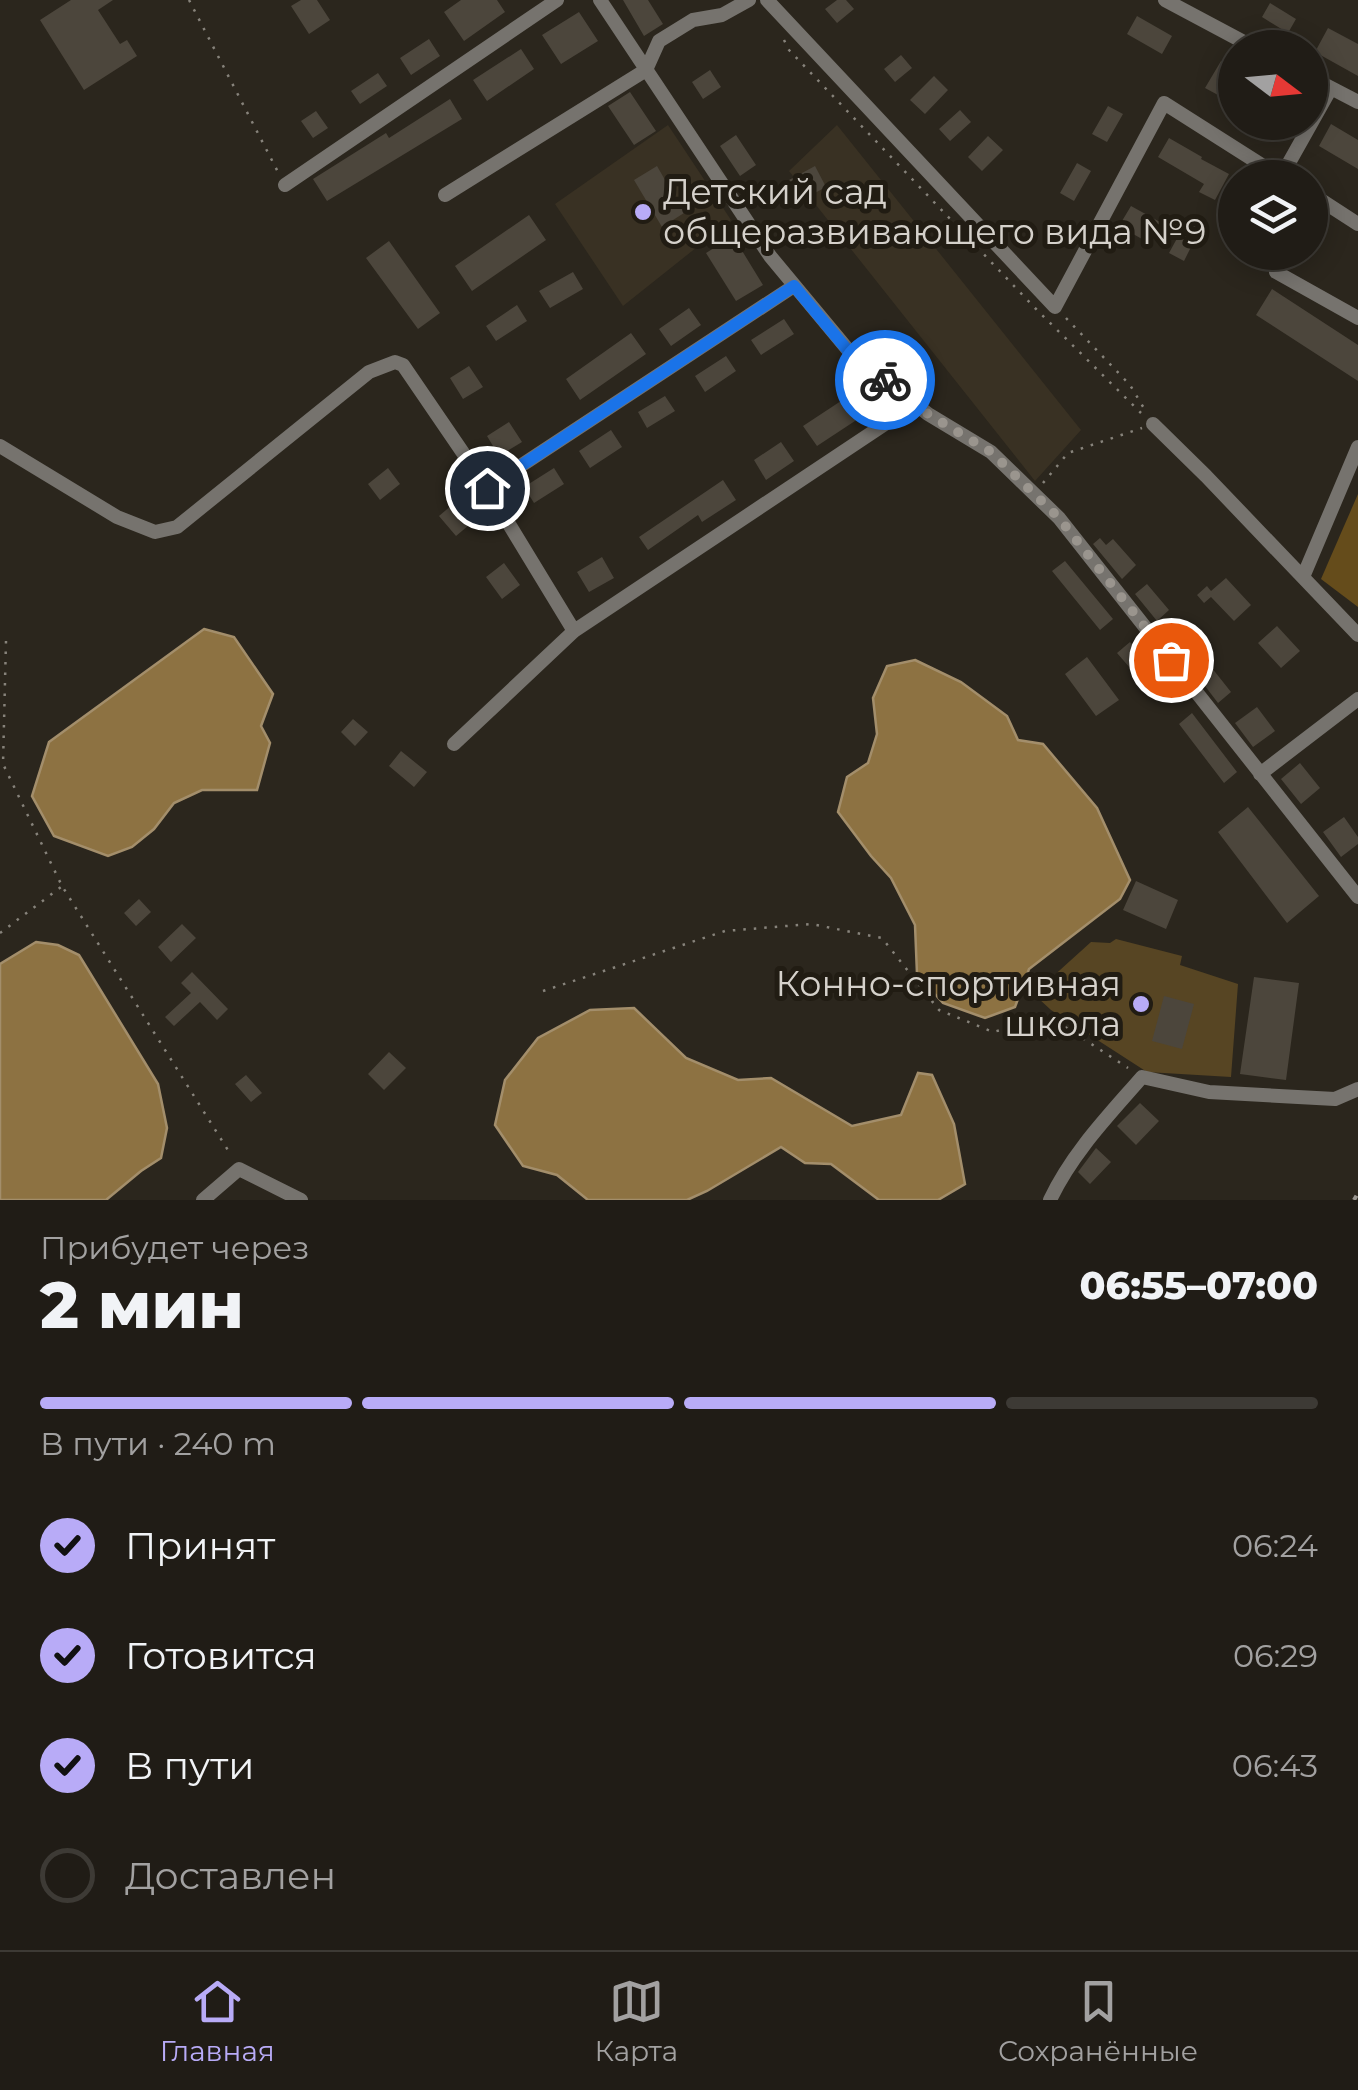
<!DOCTYPE html>
<html lang="ru">
<meta charset="utf-8">
<style>
:root{--surface:#201c16;--page:#28251f;--text:#f1f3f6;--muted:#a2a1a1;--line:#3d3a35;--accent:#b8abf7}
body{margin:0;font-family:Montserrat,sans-serif;background:var(--page);color:var(--text);height:100vh;display:flex;flex-direction:column;font-size:38px;white-space:nowrap}
*{box-sizing:border-box;margin:0}
p{font-size:32px;color:var(--muted)}
.icon{flex:none;width:55px;height:55px;fill:none;stroke:currentColor;stroke-width:2;stroke-linecap:round;stroke-linejoin:round}
.map{position:relative;height:1200px;overflow:hidden}
.drawer{display:flex;flex-direction:column;background:var(--surface);flex:1}
.drawer>*{flex:none}
.needle{width:65px;rotate:106deg}
.controls{position:absolute;left:1218px;top:30px;display:grid;gap:20px}
.controls a{display:grid;place-items:center;width:110px;height:110px;border-radius:50%;background:var(--surface);box-shadow:0 5px 25px #0003,0 0 0 2px var(--line);font-size:50px}
.pin{position:absolute;display:grid;place-items:center;width:85px;height:85px;color:#fff;margin:-42px;border:5px solid #fff;border-radius:50%;box-shadow:0 2px 10px #0007}
.courier{position:absolute;display:grid;place-items:center;width:100px;height:100px;margin:-50px;border:8px solid #1a73e8;border-radius:50%;background:#fff;color:#222;box-shadow:0 2px 12px #0007}
.head em{font-style:normal;font-weight:800}
.head div{display:flex;flex-direction:column-reverse}
.head{display:flex;align-items:center;justify-content:space-between;height:170px;padding:0 40px}
h1{font-size:65px;font-weight:800;line-height:75px}
.bar{display:grid;grid-template-columns:repeat(4,1fr);gap:15px 10px;align-content:center;height:120px;padding:0 40px}
.bar i{height:12px;border-radius:8px;background:var(--line)}
.bar .current{background:var(--accent)}
.bar p{grid-column:span 4}
ol{padding:0 40px;list-style:none}
li{display:flex;align-items:center;gap:30px;height:110px}
li p{margin-inline-start:auto}
li .icon{padding:10px;border-radius:50%;background:var(--accent);color:#111;stroke-width:4}
li:last-child{color:var(--muted)}
li i{width:55px;height:55px;border:5px solid var(--line);border-radius:50%}
.tab-bar{display:flex;justify-content:space-around;align-items:center;height:140px;border-top:2px solid var(--line);background:var(--surface);font-size:28px;color:var(--muted)}
.tab-bar a{display:grid;justify-items:center;gap:5px}
.tab-bar .current{color:var(--accent)}
.map>svg:first-child{display:block}
</style>
<div class="map">
<svg width="1358" height="1200" viewBox="0 0 1358 1200">
<rect width="100%" height="100%" fill="#2b261d"/>
<path fill="#393123" d="M668,125L731,220L623,306L555,204Z
M837,125L1081,430L1035,481L789,171Z"/>
<path fill="#574523" d="M1116,939L1182,956L1180,965L1238,984L1231,1077L1147,1072L1051,1010L1038,998L1039,989L1091,942L1110,943Z"/>
<path fill="#654c1b" d="M1358,494V607L1321,579Z"/>
<path fill="#8d7242" stroke="#a38e6b" stroke-width="2.5" d="M204,629L234,637L273,694L261,726L270,743L257,790H202L174,803L154,829L132,847L108,856L54,836L32,796L49,742Z
M915,660L961,682L1007,716L1018,740L1043,744L1097,808L1130,880L1120,899L1029,969L1015,1007L985,1018L943,1003L917,974L915,925L891,878L871,856L838,812L847,777L868,763L877,734L873,698L887,666Z
M36,942L58,945L79,955L158,1084L167,1128L161,1158L141,1171L106,1200H0V964Z
M634,1008L686,1058L738,1080L771,1078L852,1126L901,1115L918,1073L932,1075L954,1124L965,1184L938,1200H879L831,1164L805,1163L781,1147L707,1191L687,1200H588L557,1175L523,1166L495,1125L505,1080L538,1038L590,1010Z"/>
<path fill="#4c463c" d="M71,0H113L98,10L120,44L127,40L137,56L84,90L40,20Z
M301,0H317L330,20L309,34L291,6Z
M461,0H497L505,12L464,41L444,12Z
M623,0H648L663,24L644,36Z
M837,0H846L854,9L837,23L825,9Z
M1270,3L1296,19L1288,33L1262,17Z
M579,12L598,41L561,64L542,35Z
M1137,16L1172,36L1162,54L1127,34Z
M1328,28L1358,44V76L1315,52Z
M429,39L440,56L411,75L400,58Z
M521,49L534,69L487,101L473,80Z
M901,55L912,68L895,82L884,69Z
M1221,61L1234,68L1218,95L1205,88Z
M710,70L721,87L703,99L692,82Z
M378,73L387,86L360,104L351,91Z
M934,76L948,90L925,114L910,100Z
M630,92L656,131L634,145L608,106Z
M450,99L462,119L327,201L313,179L386,133L389,138Z
M1108,106L1123,114L1107,142L1092,134Z
M960,110L971,122L950,141L939,129Z
M316,111L328,128L313,138L301,121Z
M1331,124L1358,140V169L1319,146Z
M736,135L756,165L740,176L720,146Z
M988,136L1003,150L982,171L968,157Z
M1169,138L1202,157L1201,159L1229,174L1215,200L1199,192L1204,184L1158,157Z
M1077,163L1091,171L1074,201L1060,193Z
M657,166L684,213L662,227L634,180Z
M815,166L826,187L800,201L789,180Z
M1131,206L1160,222L1149,243L1119,226Z
M529,215L546,240L472,291L455,266Z
M1186,222L1200,229L1184,261L1169,253Z
M733,236L763,285L736,301L706,253Z
M389,241L440,313L418,329L366,258Z
M573,272L583,289L550,308L539,291Z
M1272,289L1358,345V381L1256,315Z
M517,305L527,321L496,341L486,326Z
M689,308L701,325L671,346L659,329Z
M784,319L794,334L761,355L751,340Z
M631,333L646,354L580,400L566,379Z
M726,356L736,371L705,392L695,376Z
M469,366L483,387L463,399L450,378Z
M665,396L675,411L647,428L638,412Z
M844,399L858,419L817,446L803,426Z
M509,422L522,442L499,456L487,436Z
M611,430L622,447L590,468L579,451Z
M781,442L794,461L766,480L754,460Z
M388,468L400,484L380,500L368,484Z
M554,468L564,484L534,503L524,487Z
M723,480L736,500L702,522L698,515L648,550L639,537Z
M459,499L475,520L456,536L439,516Z
M1100,538L1106,545L1113,539L1136,565L1122,579L1093,544Z
M602,557L614,578L589,592L577,572Z
M1065,561L1113,619L1100,630L1052,571Z
M504,563L520,585L502,599L486,577Z
M1226,578L1251,605L1234,621L1211,597L1204,603L1197,595L1207,586L1211,591Z
M1147,584L1169,610L1157,621L1135,594Z
M1277,626L1300,651L1281,668L1258,643Z
M1181,629L1231,692L1218,703L1169,639Z
M1130,642L1150,666L1137,676L1117,653Z
M1087,657L1119,700L1096,716L1065,674Z
M1257,707L1275,731L1253,747L1235,723Z
M1192,713L1237,772L1224,783L1179,724Z
M353,719L368,732L355,746L341,732Z
M401,751L427,772L414,787L389,766Z
M1300,763L1320,788L1301,804L1281,779Z
M1248,807L1319,896L1287,923L1218,832Z
M1344,817L1358,837V844L1341,857L1323,832Z
M1136,881L1178,900L1166,929L1123,910Z
M139,899L151,912L136,926L124,913Z
M182,924L196,938L171,962L158,947Z
M192,972L228,1009L217,1020L200,1002L174,1026L165,1017L191,993L181,983Z
M1254,977L1299,983L1286,1080L1240,1074Z
M1164,996L1194,1004L1182,1049L1152,1041Z
M389,1052L406,1068L384,1090L368,1074Z
M246,1075L262,1093L251,1102L235,1084Z
M1140,1103L1159,1121L1136,1145L1117,1126Z
M1096,1148L1111,1162L1090,1184L1078,1172Z"/>
<g fill="none" stroke-linecap="round" stroke-linejoin="round">
<path stroke="#87837b" stroke-width="2.5" stroke-dasharray="2.5 8" stroke-linecap="butt" d="M189,0L278,172
M784,40L789,50L1035,308L1141,413
M1066,318L1130,385L1145,410
M1043,483L1068,453L1142,428
M6,641L3,764L62,886L231,1155
M0,933L61,887
M543,991L725,931L811,924L882,938L939,1010L993,1032L1050,1017L1128,1068"/>
<path stroke="#76736e" stroke-width="14" d="M600,0L770,256L849,351L928,414L991,452L1059,518L1358,897
M767,0L1055,307L1164,103L1282,178
M1165,0L1255,48
M1310,77L1358,102
M1281,177L1331,88
M285,185L557,0
M1310,193L1358,224
M445,195L646,70L659,41L693,20L722,15L749,0
M1285,252L1276,272L1358,318
M1153,424L1206,476L1358,635
M0,446L117,517L155,532L177,527L369,372L395,362L403,365L487,488L574,631
M487,488L794,286
M1303,577L1358,447
M454,744L574,631L915,404
M1260,774L1358,699
M203,1200L239,1169L301,1200
M1050,1200C1072,1153 1109,1115 1142,1077L1209,1092L1335,1099L1358,1089"/>
<path stroke="#9a968f" stroke-width="4" stroke-dasharray="5 10" stroke-linecap="butt" d="M1354,1200L1358,1193"/>
</g>
<g fill="none" stroke-linecap="round" stroke-linejoin="round">
<path stroke="#9a958e" stroke-width="10" stroke-dasharray="0 18" d="M885,380L928,414L991,452L1059,518L1171,660"/>
<path stroke="#1a73e8" stroke-width="12" d="M487,488L794,286L849,352L885,380"/>
</g>
<g fill="#b8abf7" stroke="#211c13" stroke-width="4">
<circle cx="643" cy="212" r="10"/>
<circle cx="1141" cy="1004" r="10"/>
</g>
<g text-anchor="middle" stroke-width="10" stroke-linejoin="round" paint-order="stroke">
<g font-size="35" fill="#d5d1cb" stroke="#211c13" text-anchor="start">
<text x="663" y="204">Детский сад<tspan x="663" dy="40">общеразвивающего вида №9</tspan></text>
<text x="1121" y="996" text-anchor="end">Конно-спортивная<tspan x="1121" dy="40">школа</tspan></text>
</g>
</g>
</svg>
<div class="controls">
<a><svg class="needle" viewBox="-14 -14 28 28"><path d="M0-13l5 13h-10z" fill="#e53935"/><path d="M0 13l5-13h-10z" fill="#a2a1a1"/></svg></a>
<a><svg class="icon" aria-label="layers" viewBox="0 0 24 24"><path d="M12 4l9 5-9 5-9-5zM3 14l9 5 9-5"/></svg></a>
</div>
<div class="pin" style="left:1171px;top:660px;background:#ea580c"><svg class="icon" aria-label="bag" viewBox="0 0 24 24"><path d="M5 8h14l-1 12H6zM9 8a3 3 0 0 1 6 0"/></svg></div>
<div class="pin" style="left:487px;top:488px;background:#1f2937"><svg class="icon" aria-label="home" viewBox="0 0 24 24"><path d="M3 11l9-7 9 7M6 9v11h12V9"/></svg></div>
<div class="courier" style="left:885px;top:380px"><svg class="icon" aria-label="bike" viewBox="0 0 24 24"><circle cx="6" cy="16" r="4"/><circle cx="18" cy="16" r="4"/><path d="M6 16l4-8h5l3 8M10 8l3 8H6M13 5h3"/></svg></div>
</div>
<section class="drawer">
<div class="head"><div><h1>2 мин</h1><p>Прибудет через</p></div><em>06:55–07:00</em></div>
<div class="bar"><i class="current"></i><i class="current"></i><i class="current"></i><i></i><p>В пути · 240 m</p></div>
<ol>
<li><svg class="icon" aria-label="check" viewBox="0 0 24 24"><path d="M5 12l5 5 9-10"/></svg>Принят<p>06:24</p></li>
<li><svg class="icon" aria-label="check" viewBox="0 0 24 24"><path d="M5 12l5 5 9-10"/></svg>Готовится<p>06:29</p></li>
<li><svg class="icon" aria-label="check" viewBox="0 0 24 24"><path d="M5 12l5 5 9-10"/></svg>В пути<p>06:43</p></li>
<li><i></i>Доставлен</li>
</ol>
</section>
<nav class="tab-bar">
<a class="current"><svg class="icon" aria-label="home" viewBox="0 0 24 24"><path d="M3 11l9-7 9 7M6 9v11h12V9"/></svg>Главная</a>
<a><svg class="icon" aria-label="map" viewBox="0 0 24 24"><path d="M3 6l6-2 6 2 6-2v14l-6 2-6-2-6 2zM9 4v14M15 6v14"/></svg>Карта</a>
<a><svg class="icon" aria-label="saved" viewBox="0 0 24 24"><path d="M7 4h10v16l-5-4-5 4z"/></svg>Сохранённые</a>
</nav>
